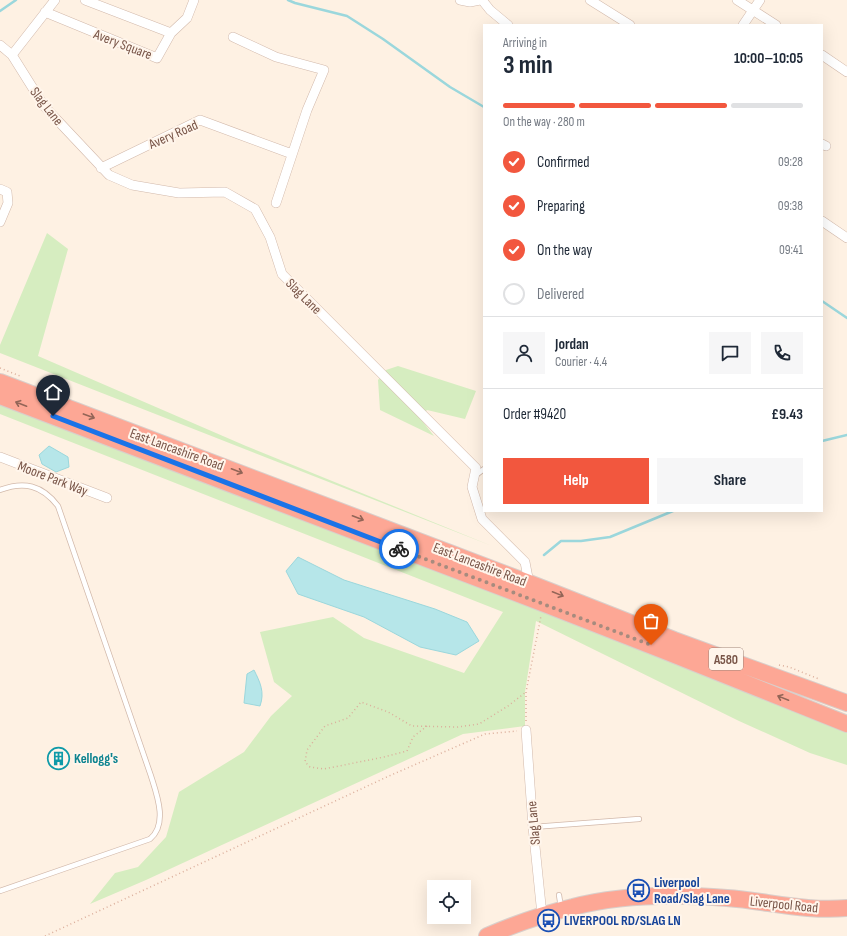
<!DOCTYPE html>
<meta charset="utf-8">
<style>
:root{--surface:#fff;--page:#f6f6f7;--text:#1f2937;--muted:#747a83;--line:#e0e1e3;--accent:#f2573e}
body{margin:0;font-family:"Sofia Sans Condensed",sans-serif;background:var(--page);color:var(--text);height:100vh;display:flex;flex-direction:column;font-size:15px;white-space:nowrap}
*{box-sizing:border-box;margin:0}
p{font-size:13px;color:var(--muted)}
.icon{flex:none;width:22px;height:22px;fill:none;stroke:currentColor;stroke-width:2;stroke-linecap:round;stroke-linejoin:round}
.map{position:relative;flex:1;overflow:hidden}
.details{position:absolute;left:483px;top:24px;width:340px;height:488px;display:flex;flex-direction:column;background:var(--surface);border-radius:0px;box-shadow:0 4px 16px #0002}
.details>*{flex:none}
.fabs{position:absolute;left:427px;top:880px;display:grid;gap:8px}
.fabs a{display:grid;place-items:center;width:44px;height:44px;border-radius:0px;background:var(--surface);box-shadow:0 4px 16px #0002;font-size:20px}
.pin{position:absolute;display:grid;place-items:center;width:34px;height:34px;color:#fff;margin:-41px -17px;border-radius:50% 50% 50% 0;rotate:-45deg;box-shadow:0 0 4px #0007}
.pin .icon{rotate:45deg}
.courier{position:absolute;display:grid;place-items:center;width:40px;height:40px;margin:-20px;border:3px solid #1a73e8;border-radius:50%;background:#fff;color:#222;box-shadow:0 1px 5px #0007}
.overview em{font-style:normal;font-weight:700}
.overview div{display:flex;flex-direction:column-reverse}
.overview{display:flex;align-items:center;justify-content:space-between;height:68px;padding:0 20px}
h1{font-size:26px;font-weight:700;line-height:30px}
.bar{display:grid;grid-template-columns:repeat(4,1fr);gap:6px 4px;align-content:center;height:48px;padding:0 20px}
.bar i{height:5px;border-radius:3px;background:var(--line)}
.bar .selected{background:var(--accent)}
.bar p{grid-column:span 4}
.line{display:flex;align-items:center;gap:10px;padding:0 20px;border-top:1px solid var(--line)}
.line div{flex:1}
.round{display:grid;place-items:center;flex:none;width:42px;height:42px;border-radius:0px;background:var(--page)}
ol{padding:0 20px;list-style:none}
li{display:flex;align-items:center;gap:12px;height:44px}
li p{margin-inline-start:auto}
li .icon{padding:4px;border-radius:50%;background:var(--accent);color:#fff;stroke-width:4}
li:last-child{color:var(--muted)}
li i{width:22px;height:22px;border:2px solid var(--line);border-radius:50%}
.cta{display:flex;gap:8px;margin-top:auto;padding:8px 20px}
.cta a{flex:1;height:46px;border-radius:0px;background:var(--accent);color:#fff;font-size:16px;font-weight:700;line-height:46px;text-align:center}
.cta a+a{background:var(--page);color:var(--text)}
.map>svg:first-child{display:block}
</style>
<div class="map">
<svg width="847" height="936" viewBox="0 0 847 936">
<rect width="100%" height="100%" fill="#fef1e3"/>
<path fill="#d6edc0" d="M47,233L68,249L38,356L246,446L492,546L0,353V345Z
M398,366L476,391L465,419L427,410L420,418L434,436L380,410L378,380L386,370Z
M0,404L538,609L847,731V765L810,753L739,721L536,621L525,692V726L463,734L146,880L90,904L115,873L138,867L166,837L179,792L244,752L271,716L292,696L274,682L260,632L333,617L364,638L464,673L503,612L0,414Z"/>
<path fill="#b6e6e9" stroke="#9bd7dc" d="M49,446L68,457L69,467L56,472L42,464L39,455Z
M298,557L344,580L435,609L467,622L479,641L456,655L420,647L364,617L298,594L286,571Z
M254,670C260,682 265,692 260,706L244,703L247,674Z"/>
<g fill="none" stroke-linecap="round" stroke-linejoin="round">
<path stroke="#9bd7dc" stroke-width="2.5" d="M288,0L295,3L347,16L383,39L450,87L484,107
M0,11L16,0
M822,301L847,318
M822,441L847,435
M544,555L561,541H581L610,537L673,511"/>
<defs>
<path id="lane" d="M476,475L484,469
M0,490C24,481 42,485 58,506L151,776C157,795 168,824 150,839L0,891
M533,827L639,819
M559,895L561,908"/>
<path id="street" d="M460,0L470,2L480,0
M482,0L490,10L508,25
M590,0L630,25
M737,0L776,25
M45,12L157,58L171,33L85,0
M743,25L760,0
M171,33L187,18L194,0
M233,37L276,57L324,70L307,110L276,203
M0,45L12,55L44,106L109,175L132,185L179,193L225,192L255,209L270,237L282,274L476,468L472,487L482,519L525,562L529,583
M12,55L55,0
M822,55L847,72
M822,144L826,146
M101,168L200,120L292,154
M0,189L7,192L8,203L0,222
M822,221L847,238
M0,457L107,498
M526,730L533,827L542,915"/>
<path id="highway" d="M0,382L529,583L674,640L847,703
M0,396L550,606L665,651L847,724
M487,936C515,924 544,914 573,907C622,894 676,894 727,898C767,901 807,912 847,908"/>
</defs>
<use href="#lane" stroke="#d2b9ab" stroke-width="6"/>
<use href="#street" stroke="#d2b9ab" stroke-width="10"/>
<use href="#highway" stroke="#d9cfcb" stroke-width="18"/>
<path stroke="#dbae9b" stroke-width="1.5" stroke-dasharray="1 3" stroke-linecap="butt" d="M0,368L20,376
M779,665L789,667L819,679
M526,721V692L541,616
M427,726L413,737L407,751L384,757L324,769L310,767L305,762L307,750L325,726L348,718L361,702L388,712L412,726L458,727L479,724L508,706L526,692
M45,936L389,776L485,734L517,731"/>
<use href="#lane" stroke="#fff" stroke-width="4.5"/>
<use href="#street" stroke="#fff" stroke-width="9"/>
<use href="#highway" stroke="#fda795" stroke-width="16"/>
</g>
<defs><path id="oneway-shaft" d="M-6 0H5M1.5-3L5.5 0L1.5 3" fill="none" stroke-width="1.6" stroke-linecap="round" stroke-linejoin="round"/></defs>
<g stroke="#936557">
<use href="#oneway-shaft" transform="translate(21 404) rotate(-159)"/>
<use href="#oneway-shaft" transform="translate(89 416) rotate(20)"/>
<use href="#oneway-shaft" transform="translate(237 471) rotate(21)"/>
<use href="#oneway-shaft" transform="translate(358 518) rotate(21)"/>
<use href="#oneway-shaft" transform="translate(558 594) rotate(22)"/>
<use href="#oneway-shaft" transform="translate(783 698) rotate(-158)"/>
</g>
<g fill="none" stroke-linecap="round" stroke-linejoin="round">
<path stroke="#a78b7e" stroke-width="4" stroke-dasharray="0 7.2" d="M399,549L651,645"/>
<path stroke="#1a73e8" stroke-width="5" d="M53,416L399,549"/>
</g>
<defs>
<symbol id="building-ring" viewBox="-11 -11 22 22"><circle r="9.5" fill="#fff5eb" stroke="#0f9aa8" stroke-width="1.5"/><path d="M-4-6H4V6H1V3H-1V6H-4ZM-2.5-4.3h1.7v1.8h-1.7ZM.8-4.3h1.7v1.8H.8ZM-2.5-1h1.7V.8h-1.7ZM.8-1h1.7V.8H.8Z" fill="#0f9aa8"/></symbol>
<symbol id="bus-ring" viewBox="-11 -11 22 22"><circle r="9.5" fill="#fff5eb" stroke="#1a4fb4" stroke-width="1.5"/><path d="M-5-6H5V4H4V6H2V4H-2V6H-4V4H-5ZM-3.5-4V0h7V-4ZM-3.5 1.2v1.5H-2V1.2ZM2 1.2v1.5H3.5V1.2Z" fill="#1a4fb4"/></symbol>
</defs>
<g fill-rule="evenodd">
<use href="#building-ring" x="46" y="746" width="25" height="25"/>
<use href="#bus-ring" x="626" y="878" width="25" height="25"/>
<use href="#bus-ring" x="536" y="908" width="25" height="25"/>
</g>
<g text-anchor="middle" stroke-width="4" stroke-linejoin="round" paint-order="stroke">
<rect fill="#fff5eb" stroke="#a08478" stroke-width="1" x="709" y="648" width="34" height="22" rx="3"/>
<g font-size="13" font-weight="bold" fill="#785447">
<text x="726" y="664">A580</text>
</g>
<g font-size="14" fill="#785447" stroke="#fff5eb">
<text transform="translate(123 44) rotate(21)" y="5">Avery Square</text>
<text transform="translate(47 106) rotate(52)" y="5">Slag Lane</text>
<text transform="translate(173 134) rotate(-24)" y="5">Avery Road</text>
<text transform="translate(304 296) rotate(45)" y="5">Slag Lane</text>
<text transform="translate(177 449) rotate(20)" y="5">East Lancashire Road</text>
<text transform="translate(53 478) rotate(21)" y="5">Moore Park Way</text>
<text transform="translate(480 564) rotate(21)" y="5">East Lancashire Road</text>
<text transform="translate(533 823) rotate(-95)" y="5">Slag Lane</text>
<text transform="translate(784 904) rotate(6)" y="5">Liverpool Road</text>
</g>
<g font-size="14" font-weight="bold" fill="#0d838f" stroke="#fff5eb" text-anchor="start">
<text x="74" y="763">Kellogg's</text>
</g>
<g font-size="14" font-weight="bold" fill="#164399" stroke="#fff5eb" text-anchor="start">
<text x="654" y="887">Liverpool<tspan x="654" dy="16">Road/Slag Lane</tspan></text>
<text x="564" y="925">LIVERPOOL RD/SLAG LN</text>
</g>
</g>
</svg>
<div class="fabs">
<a><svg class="icon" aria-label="locate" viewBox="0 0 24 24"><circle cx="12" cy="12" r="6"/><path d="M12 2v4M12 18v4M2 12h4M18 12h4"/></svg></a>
</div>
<div class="pin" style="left:651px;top:645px;background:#ea580c"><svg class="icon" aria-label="bag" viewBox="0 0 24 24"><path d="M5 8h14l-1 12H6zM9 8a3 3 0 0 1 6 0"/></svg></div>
<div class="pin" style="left:53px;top:416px;background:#1f2937"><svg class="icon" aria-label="home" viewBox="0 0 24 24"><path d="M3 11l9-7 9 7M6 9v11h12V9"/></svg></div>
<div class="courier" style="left:399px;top:549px"><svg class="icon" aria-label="bike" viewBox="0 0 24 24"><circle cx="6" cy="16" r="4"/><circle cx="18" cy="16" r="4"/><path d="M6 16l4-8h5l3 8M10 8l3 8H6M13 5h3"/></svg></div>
<section class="details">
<div class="overview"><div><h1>3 min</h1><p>Arriving in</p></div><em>10:00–10:05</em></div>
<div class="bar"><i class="selected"></i><i class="selected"></i><i class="selected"></i><i></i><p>On the way · 280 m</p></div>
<ol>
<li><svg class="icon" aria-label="check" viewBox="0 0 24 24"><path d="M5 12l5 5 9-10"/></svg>Confirmed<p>09:28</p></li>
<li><svg class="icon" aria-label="check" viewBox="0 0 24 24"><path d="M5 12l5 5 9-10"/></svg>Preparing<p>09:38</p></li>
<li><svg class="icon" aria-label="check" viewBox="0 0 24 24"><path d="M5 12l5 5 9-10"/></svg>On the way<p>09:41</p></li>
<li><i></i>Delivered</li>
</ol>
<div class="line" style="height:72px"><a class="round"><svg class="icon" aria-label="person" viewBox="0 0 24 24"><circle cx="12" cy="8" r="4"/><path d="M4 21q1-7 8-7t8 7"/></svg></a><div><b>Jordan</b><p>Courier · 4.4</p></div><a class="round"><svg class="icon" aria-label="chat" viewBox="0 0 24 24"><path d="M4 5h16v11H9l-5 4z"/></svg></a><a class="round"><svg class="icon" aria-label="phone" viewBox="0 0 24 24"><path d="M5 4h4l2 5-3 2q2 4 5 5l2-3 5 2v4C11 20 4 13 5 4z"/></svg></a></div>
<div class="line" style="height:52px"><div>Order #9420</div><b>£9.43</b></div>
<div class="cta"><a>Help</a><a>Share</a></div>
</section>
</div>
